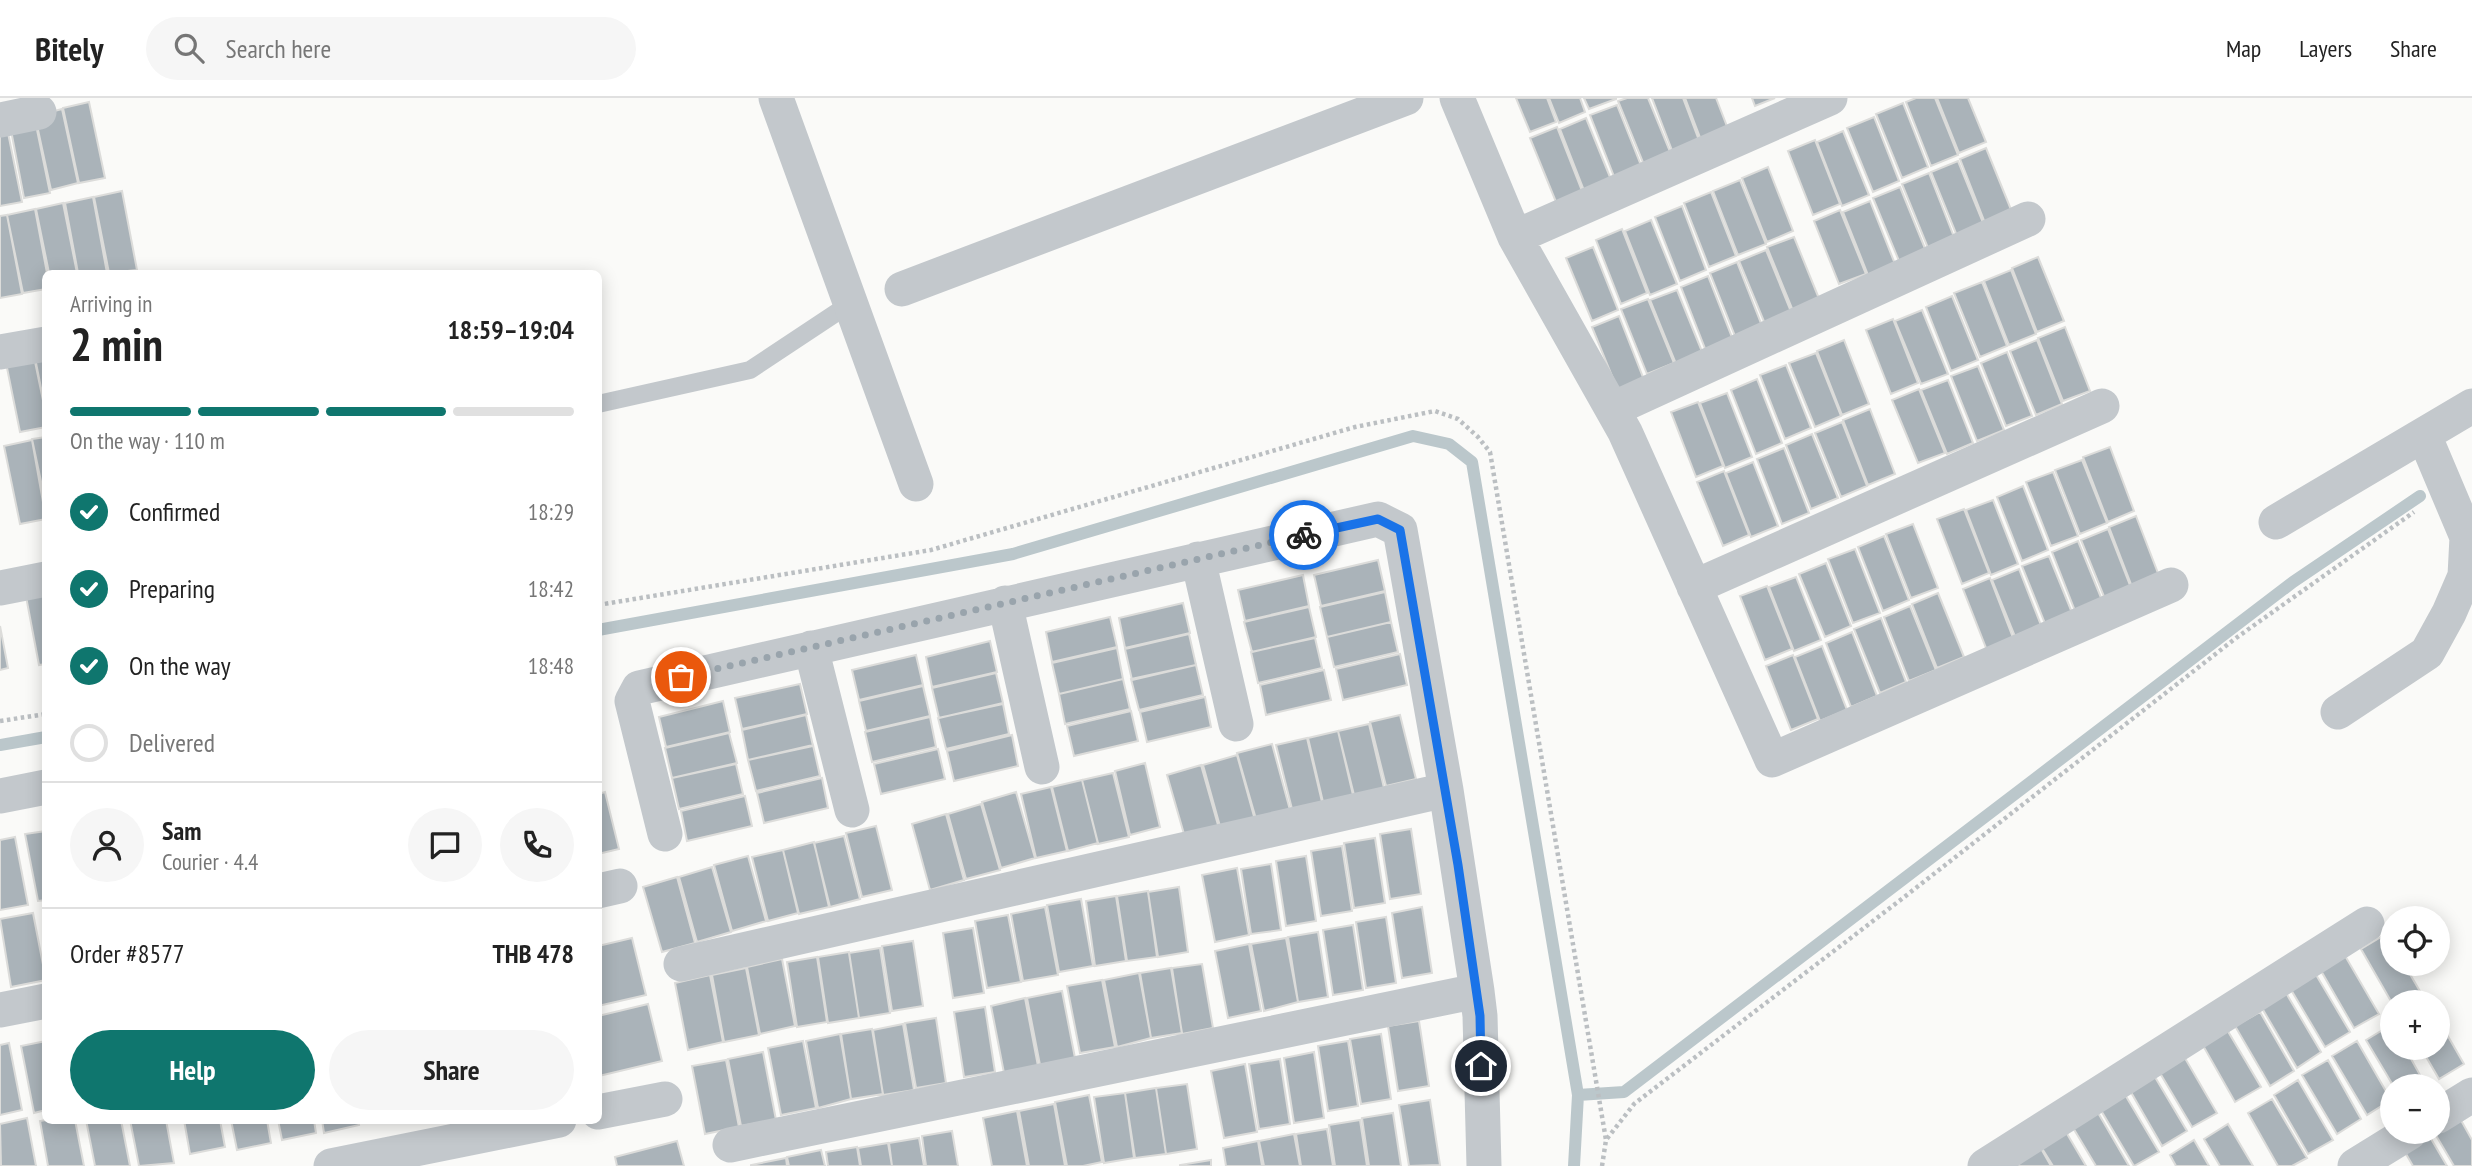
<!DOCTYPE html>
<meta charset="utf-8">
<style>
:root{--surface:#fff;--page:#f6f6f6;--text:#222;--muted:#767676;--line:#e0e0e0;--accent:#0f766e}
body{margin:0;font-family:"PT Sans Narrow",sans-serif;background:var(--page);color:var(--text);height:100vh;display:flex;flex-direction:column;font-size:26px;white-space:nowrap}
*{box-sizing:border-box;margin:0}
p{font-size:23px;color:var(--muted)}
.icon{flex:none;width:38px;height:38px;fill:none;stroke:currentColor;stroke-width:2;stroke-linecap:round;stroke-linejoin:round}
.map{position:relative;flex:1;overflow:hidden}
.details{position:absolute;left:42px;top:172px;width:560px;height:854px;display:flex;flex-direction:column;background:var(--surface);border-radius:10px;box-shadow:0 4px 18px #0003}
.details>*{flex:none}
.controls{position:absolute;left:2380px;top:808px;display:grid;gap:14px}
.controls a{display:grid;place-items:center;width:70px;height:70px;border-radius:50%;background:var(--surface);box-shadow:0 4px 18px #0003;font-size:35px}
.pin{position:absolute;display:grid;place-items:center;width:60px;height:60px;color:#fff;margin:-30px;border:4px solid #fff;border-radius:50%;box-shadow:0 2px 7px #0007}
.courier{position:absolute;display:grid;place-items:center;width:70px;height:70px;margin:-35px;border:5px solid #1a73e8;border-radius:50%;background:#fff;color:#222;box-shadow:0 2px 9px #0007}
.headline em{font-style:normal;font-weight:800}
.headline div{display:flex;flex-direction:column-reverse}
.headline{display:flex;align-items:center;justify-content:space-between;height:119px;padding:0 28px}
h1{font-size:46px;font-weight:800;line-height:52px}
.bar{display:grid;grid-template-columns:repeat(4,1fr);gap:10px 7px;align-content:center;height:84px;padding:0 28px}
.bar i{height:9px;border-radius:5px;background:var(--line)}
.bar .on{background:var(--accent)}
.bar p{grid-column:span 4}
.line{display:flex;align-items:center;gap:18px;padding:0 28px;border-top:2px solid var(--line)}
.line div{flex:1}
.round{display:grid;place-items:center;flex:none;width:74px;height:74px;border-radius:37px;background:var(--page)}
ol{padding:0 28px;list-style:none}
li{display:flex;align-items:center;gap:21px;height:77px}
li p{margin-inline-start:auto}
li .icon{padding:7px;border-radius:50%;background:var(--accent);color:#fff;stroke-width:4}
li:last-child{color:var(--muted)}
li i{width:38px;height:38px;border:4px solid var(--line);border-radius:50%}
.primary-button{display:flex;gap:14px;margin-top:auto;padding:14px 28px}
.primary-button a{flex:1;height:80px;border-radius:42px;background:var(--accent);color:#fff;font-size:28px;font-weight:800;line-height:80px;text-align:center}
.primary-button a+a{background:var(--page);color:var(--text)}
header{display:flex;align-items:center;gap:42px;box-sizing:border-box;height:98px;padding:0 35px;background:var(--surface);border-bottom:2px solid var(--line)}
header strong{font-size:33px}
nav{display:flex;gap:38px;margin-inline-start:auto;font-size:24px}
.search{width:490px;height:63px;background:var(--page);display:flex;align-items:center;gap:18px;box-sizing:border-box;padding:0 24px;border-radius:38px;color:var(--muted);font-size:26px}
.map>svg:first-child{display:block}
</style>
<header>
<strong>Bitely</strong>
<div class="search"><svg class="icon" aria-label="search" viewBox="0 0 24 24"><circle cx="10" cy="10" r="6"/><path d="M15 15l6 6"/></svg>Search here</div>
<nav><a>Map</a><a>Layers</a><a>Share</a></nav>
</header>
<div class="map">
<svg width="2472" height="1068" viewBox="0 0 2472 1068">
<rect width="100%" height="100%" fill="#fafaf8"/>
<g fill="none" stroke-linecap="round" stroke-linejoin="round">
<path stroke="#bbc7cb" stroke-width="12" d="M598,532L1013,456L1413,338L1449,346L1472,364L1578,997L1574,1068
M0,647L46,639
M1578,997L1624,994L2293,484L2420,398"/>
</g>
<path fill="#aab3b9" stroke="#dcdcda" stroke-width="2" d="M1516,0H1547L1556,24L1530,34Z
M1549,0H1580L1585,14L1559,25Z
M1584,0H1616V1L1589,11Z
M1627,0H1648L1671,56L1644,67L1618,3Z
M1652,0H1683L1700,45L1673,55Z
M1685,0H1716L1728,31L1701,42Z
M1752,0H1775L1755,8Z
M1916,0H1935L1958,57L1931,68L1906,4Z
M1937,0H1968L1986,44L1959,55Z
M89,4L105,80L79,85L63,10Z
M1903,5L1928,69L1902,80L1876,16Z
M1617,7L1642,70L1615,81L1590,17Z
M62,11L78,85L51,92L35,18Z
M1874,19L1899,83L1873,94L1847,30Z
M1586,20L1612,84L1585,95L1560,31Z
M35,22L50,95L24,100L10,27Z
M6,25L22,104L0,108V27Z
M1557,29L1582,93L1556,104L1530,40Z
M1843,33L1869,97L1842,108L1817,44Z
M1815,42L1840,106L1813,117L1788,53Z
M1986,50L2012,114L1985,125L1960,61Z
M1958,63L1984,127L1957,138L1931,74Z
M1768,69L1793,133L1767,144L1742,80Z
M1929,75L1954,139L1928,150L1902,86Z
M1740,82L1766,146L1738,157L1713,93Z
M1900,89L1926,153L1899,163L1873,100Z
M122,93L137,172L109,175L94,99Z
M1711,94L1736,158L1709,169L1684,105Z
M93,99L107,175H78L65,105Z
M1870,103L1895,166L1868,177L1843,114Z
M63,105L77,175H49L36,111Z
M1682,108L1706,172L1680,183L1655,119Z
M35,111L47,175H46V191L23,195L7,117Z
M1840,112L1866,176L1839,186L1814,123Z
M7,117L22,196L0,200V118Z
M1651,122L1677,186L1650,197L1625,133Z
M1622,131L1647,195L1621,206L1596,142Z
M1794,139L1820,203L1793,213L1767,149Z
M1593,149L1618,212L1592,223L1566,160Z
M1766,152L1792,216L1765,226L1739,163Z
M2038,159L2064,223L2037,234L2012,170Z
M1737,164L1762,228L1735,238L1710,175Z
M2011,172L2036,236L2009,247L1984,183Z
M1708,178L1733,242L1706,253L1681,189Z
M1982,184L2007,248L1980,259L1954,195Z
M1677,192L1703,256L1676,266L1650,202Z
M1952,198L1978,262L1951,273L1926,209Z
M1648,201L1674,265L1647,276L1621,211Z
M1922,212L1948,276L1921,286L1895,223Z
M1619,218L1644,282L1618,293L1592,229Z
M1893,221L1918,285L1891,296L1866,232Z
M2065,229L2090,293L2063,303L2038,240Z
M1844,242L1869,306L1842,317L1817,253Z
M2037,242L2062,306L2036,317L2010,253Z
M46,247V315L33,250Z
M32,249L46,317V329L20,334L4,255Z
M2007,254L2032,318L2006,328L1981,265Z
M1816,255L1841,318L1815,329L1789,265Z
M1786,267L1811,330L1785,341L1760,277Z
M1978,268L2004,332L1977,343L1951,278Z
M1757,281L1782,345L1756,356L1731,292Z
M1948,282L1973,345L1947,356L1921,292Z
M1919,291L1945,355L1918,365L1892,302Z
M1727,295L1752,359L1725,370L1700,305Z
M1698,304L1723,368L1696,379L1671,314Z
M1870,311L1895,376L1868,387L1843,322Z
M1842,324L1867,388L1841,399L1815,335Z
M1812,336L1838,400L1811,411L1786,347Z
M46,339V407L32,341Z
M32,342L46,421L20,426L4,348Z
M2110,349L2134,413L2108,424L2083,359Z
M1784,350L1809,415L1782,426L1757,361Z
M2082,362L2107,425L2080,436L2055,372Z
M1753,364L1778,428L1751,439L1726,375Z
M1724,373L1749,437L1723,448L1697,384Z
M2053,374L2078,438L2051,448L2026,384Z
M2023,388L2048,452L2022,463L1997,399Z
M1993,402L2018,466L1991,477L1966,412Z
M1964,411L1989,475L1962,486L1937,421Z
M2136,418L2161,483L2134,494L2109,429Z
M1913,426L1938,490L1911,500L1886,436Z
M2108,431L2133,495L2107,506L2081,442Z
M1884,438L1909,502L1883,513L1858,449Z
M2078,443L2104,507L2077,518L2052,454Z
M1855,451L1880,515L1853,525L1828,461Z
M2049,458L2075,522L2048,533L2022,468Z
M1378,462L1385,493L1321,508L1314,477Z
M1826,465L1851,528L1825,539L1799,476Z
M2019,471L2044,535L2018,546L1992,482Z
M1303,477L1309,508L1245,523L1238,492Z
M1796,479L1821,542L1794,553L1769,489Z
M1990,480L2015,545L1988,555L1963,491Z
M46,484V566L39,567L24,488Z
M1767,488L1792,551L1765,562L1740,498Z
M1385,494L1391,524L1327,539L1320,509Z
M1938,495L1964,559L1937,570L1912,506Z
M1183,505L1190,535L1125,550L1119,520Z
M1910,508L1936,572L1909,583L1884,519Z
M1309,509L1316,539L1252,554L1244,524Z
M1110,519L1117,549L1052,564L1046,534Z
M1881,520L1906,584L1880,595L1854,531Z
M1391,524L1398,554L1334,569L1327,539Z
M0,528L8,570L0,572Z
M1852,534L1877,598L1851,609L1826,545Z
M1189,536L1196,567L1132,582L1125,551Z
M1315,540L1322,570L1258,585L1251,554Z
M990,543L997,574L932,589L926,559Z
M1822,548L1847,612L1820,623L1795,559Z
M1117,550L1123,581L1059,596L1052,565Z
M1400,556L1407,587L1343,602L1336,571Z
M916,557L923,587L859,602L852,572Z
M1793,557L1818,621L1791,632L1766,568Z
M1196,567L1203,597L1139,612L1131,581Z
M1324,572L1331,602L1266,617L1260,587Z
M996,575L1003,605L939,620L932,590Z
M1123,581L1130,611L1065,626L1059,596Z
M800,586L807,616L742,631L735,600Z
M923,588L930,618L866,633L859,603Z
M1205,599L1211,629L1147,644L1140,614Z
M723,603L730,634L666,649L659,619Z
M1003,606L1009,636L946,651L938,620Z
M1131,613L1138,643L1074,658L1067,628Z
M806,617L813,648L748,662L742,632Z
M1400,617L1416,681L1386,688L1370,624Z
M930,619L936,649L872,664L865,634Z
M1369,626L1384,690L1354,697L1338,633Z
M1338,633L1353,697L1323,704L1308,640Z
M729,635L737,665L672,680L665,650Z
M1012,637L1018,668L954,683L947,653Z
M1307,640L1322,704L1292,711L1276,647Z
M1272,646L1290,712L1256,721L1237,655Z
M813,647L820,678L756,693L748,662Z
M938,651L945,681L881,696L874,666Z
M1237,657L1255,722L1221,732L1203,667Z
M1145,665L1160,729L1130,737L1115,673Z
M736,666L743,696L679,711L672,680Z
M1201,667L1220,734L1186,743L1167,677Z
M1113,675L1129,739L1098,746L1082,682Z
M822,680L828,710L764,725L757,695Z
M1082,682L1098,745L1068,753L1052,689Z
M1051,689L1067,753L1036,760L1021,696Z
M605,694L619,751L598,756V696Z
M1016,694L1035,760L1001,770L982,704Z
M745,698L752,728L687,743L681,713Z
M981,706L1000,772L966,781L948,716Z
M946,716L964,782L930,792L912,726Z
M876,728L892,792L862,799L846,735Z
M1411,731L1421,796L1390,801L1380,736Z
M46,733V802L38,803L25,736Z
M844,738L860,801L830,809L814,745Z
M15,739L28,807L0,812V742Z
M1375,740L1385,805L1354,810L1344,745Z
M814,744L829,809L799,816L783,752Z
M1342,748L1352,813L1321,818L1311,753Z
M783,752L798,815L768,823L752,759Z
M748,758L766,823L732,833L714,767Z
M1306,758L1316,823L1286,828L1276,763Z
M1271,766L1281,832L1251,836L1241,771Z
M712,769L731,834L697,844L679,779Z
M1237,770L1249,837L1215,844L1202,777Z
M677,779L695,845L662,854L643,789Z
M1179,789L1188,854L1158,859L1148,794Z
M1148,793L1157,859L1127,863L1117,798Z
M1116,798L1126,863L1095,868L1086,803Z
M1081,801L1093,868L1059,874L1047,807Z
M1045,809L1058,877L1023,883L1011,816Z
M1422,809L1432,875L1402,880L1392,815Z
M33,815L46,882L11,889L0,821Z
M1008,817L1021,884L987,890L975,823Z
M1386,819L1396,885L1366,890L1356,824Z
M1353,827L1363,892L1333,897L1323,832Z
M973,830L984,895L953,900L943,835Z
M1318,834L1328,899L1298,904L1288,839Z
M2386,836L2392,847V866H2404L2421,895L2405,905H2392L2361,851Z
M632,840L646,897L598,908V848Z
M1286,840L1298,904L1264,913L1251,846Z
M913,843L923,908L892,913L882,848Z
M1249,846L1261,913L1228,920L1215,853Z
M880,850L890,915L859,920L849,855Z
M849,854L859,920L828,925L818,859Z
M2344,856L2379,916L2354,930L2320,871Z
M817,859L827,924L797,929L787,864Z
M782,861L795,928L760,936L747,869Z
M1202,866L1213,930L1182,936L1172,870Z
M746,870L759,937L724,944L712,877Z
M1171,870L1182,935L1151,940L1140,875Z
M1139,875L1151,940L1117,949L1104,882Z
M2315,875L2350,934L2325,949L2290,890Z
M710,877L723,944L688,952L675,885Z
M1102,882L1115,949L1080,955L1067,888Z
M1062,893L1075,960L1040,967L1027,900Z
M2286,895L2321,954L2297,970L2262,910Z
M1025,900L1038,968L1004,975L991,908Z
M648,906L662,963L599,978L598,918Z
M985,909L995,974L964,979L954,914Z
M2260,914L2294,973L2270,988L2235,928Z
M936,920L946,985L916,990L905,925Z
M2438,921L2464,966L2439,981L2421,950H2438Z
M1419,923L1429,988L1398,993L1388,928Z
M903,926L914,992L883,997L873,932Z
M2391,927L2392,950H2405L2425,986L2422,989H2394L2366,942Z
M2226,930L2261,989L2235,1004L2201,944Z
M872,931L883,996L851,1001L841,936Z
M840,936L851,1001L818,1010L806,943Z
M1381,936L1391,1001L1361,1006L1350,941Z
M46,943V1012L34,1015L21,948Z
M803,943L816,1010L781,1017L768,950Z
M1348,943L1358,1008L1328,1013L1318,948Z
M2357,943L2391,1002L2367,1017L2332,958Z
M9,945L22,1012L0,1017V947Z
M763,954L776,1022L741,1028L728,961Z
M1314,954L1324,1020L1294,1025L1284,960Z
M2182,955L2217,1015L2192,1029L2157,970Z
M1280,961L1290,1026L1259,1031L1249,966Z
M726,962L739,1029L705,1036L692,968Z
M2328,962L2361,1021L2337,1036L2302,977Z
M1245,966L1257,1034L1224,1040L1211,973Z
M2152,974L2187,1033L2162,1048L2128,989Z
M2298,982L2333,1042L2308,1056L2274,997Z
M1187,986L1197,1051L1166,1056L1156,990Z
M1156,990L1166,1056L1135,1060L1125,995Z
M1125,995L1134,1060L1104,1065L1094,999Z
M2124,995L2159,1054L2134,1068L2099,1009Z
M1089,997L1102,1064L1083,1068H1067L1055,1004Z
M2272,1001L2307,1060L2292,1068H2278L2248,1015Z
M1430,1002L1440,1067L1409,1068L1399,1007Z
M1054,1006L1065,1068H1029L1019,1013Z
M1017,1013L1027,1068H992L983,1020Z
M2097,1013L2129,1068H2096L2072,1028Z
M1393,1015L1401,1068H1369L1362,1020Z
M2457,1015L2472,1042V1068H2454L2434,1034Z
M27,1020L36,1068H1L0,1026Z
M46,1022H75L84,1068H48L40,1023Z
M86,1022H121L130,1068H95Z
M130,1022H166L174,1065L139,1068Z
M184,1022H220L225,1049L190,1056Z
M231,1022H267L271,1045L237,1052Z
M278,1022H314L316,1035L282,1042Z
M322,1022H358L359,1027L324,1035Z
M1360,1022L1367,1068H1335L1329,1027Z
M2228,1026L2253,1068H2220L2204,1041Z
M2063,1029L2086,1068H2053L2038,1044Z
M1327,1031L1333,1068H1301L1296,1036Z
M952,1033L958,1068H926L922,1038Z
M2427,1034L2447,1068H2413L2402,1049Z
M1294,1036L1300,1068H1264L1259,1043Z
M919,1040L924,1068H892L889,1045Z
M2194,1042L2209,1068H2176L2170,1057Z
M677,1043L684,1068H617L615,1059Z
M1258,1043L1262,1068H1226L1223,1050Z
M888,1045L892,1068H861L858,1050Z
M2039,1047L2051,1068H2017Z
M857,1049L860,1068H828L826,1054Z
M821,1052L825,1068H789L787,1059Z
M786,1060L787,1068H751V1067Z
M1211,1062V1068H1180V1067Z"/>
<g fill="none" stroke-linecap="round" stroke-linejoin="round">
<path stroke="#bbbfc2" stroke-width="4.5" stroke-dasharray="3.5 3.5" stroke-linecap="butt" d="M598,507L931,452L1355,329L1435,313L1458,321L1478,339L1490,354L1606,1042
M0,623L46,616
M1602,1068L1606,1042L1634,1006L1903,800L2236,540L2414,414"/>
<path stroke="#c3c8cc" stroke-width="18" d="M598,306L750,272L851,205"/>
<path stroke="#c3c8cc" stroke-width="35" d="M776,0L916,386
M1457,0L1515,139L1625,334L1772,662L2171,487
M0,22L39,14
M1515,139L1830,0
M902,191L1406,0
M0,254L46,246
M1613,311L2028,121
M2276,424L2472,308
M1198,461L1236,626
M1694,489L2102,308
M0,490L46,481
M1005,505L1042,669
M811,550L852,712
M2338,614L2427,555L2449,515L2465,478L2467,439L2424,337
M0,698L46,689
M665,736L632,603L639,590L1378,421L1400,432L1446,692L1477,893L1480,918L1484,1068
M598,793L620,788
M681,866L1446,692
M0,912L46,903
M598,1014L665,1001
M2438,1018L2472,997
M730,1047L1477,893
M331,1068L559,1022
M1985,1068L2367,826
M2355,1068L2410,1034"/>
</g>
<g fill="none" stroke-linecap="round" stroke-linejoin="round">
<path stroke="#99a4ac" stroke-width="7" stroke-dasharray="0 12.6" d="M681,579L1304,437"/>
<path stroke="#1a73e8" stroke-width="9" d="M1304,437L1378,421L1400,432L1458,767L1480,918L1481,968"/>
</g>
</svg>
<div class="controls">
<a><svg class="icon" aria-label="locate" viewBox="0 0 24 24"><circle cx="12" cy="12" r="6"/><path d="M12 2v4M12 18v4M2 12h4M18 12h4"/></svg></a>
<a>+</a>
<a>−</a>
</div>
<div class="pin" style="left:681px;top:579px;background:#ea580c"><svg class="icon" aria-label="bag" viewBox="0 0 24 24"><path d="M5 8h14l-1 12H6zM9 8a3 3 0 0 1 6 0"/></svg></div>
<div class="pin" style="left:1481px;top:968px;background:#1f2937"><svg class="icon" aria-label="home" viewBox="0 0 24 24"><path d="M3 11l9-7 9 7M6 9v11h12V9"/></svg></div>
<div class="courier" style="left:1304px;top:437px"><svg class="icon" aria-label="bike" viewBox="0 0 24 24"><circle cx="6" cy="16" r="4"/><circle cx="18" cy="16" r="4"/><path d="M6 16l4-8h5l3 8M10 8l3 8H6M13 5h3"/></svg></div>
<section class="details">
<div class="headline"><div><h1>2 min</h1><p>Arriving in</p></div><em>18:59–19:04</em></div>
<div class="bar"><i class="on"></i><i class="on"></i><i class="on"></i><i></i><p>On the way · 110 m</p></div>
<ol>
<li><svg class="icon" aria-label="check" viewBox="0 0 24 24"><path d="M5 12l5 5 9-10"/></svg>Confirmed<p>18:29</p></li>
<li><svg class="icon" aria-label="check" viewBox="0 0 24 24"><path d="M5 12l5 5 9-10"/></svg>Preparing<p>18:42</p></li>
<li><svg class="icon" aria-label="check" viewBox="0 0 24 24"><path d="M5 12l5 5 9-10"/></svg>On the way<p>18:48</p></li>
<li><i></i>Delivered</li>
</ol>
<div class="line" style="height:126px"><a class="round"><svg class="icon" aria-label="person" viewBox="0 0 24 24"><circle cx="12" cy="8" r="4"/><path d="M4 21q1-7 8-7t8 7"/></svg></a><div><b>Sam</b><p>Courier · 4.4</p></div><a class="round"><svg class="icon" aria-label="chat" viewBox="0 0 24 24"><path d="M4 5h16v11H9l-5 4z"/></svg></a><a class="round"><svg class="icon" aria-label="phone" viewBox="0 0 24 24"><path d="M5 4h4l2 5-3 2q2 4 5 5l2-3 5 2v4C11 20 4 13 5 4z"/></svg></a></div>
<div class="line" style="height:91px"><div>Order #8577</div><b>THB 478</b></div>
<div class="primary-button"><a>Help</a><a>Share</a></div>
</section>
</div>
